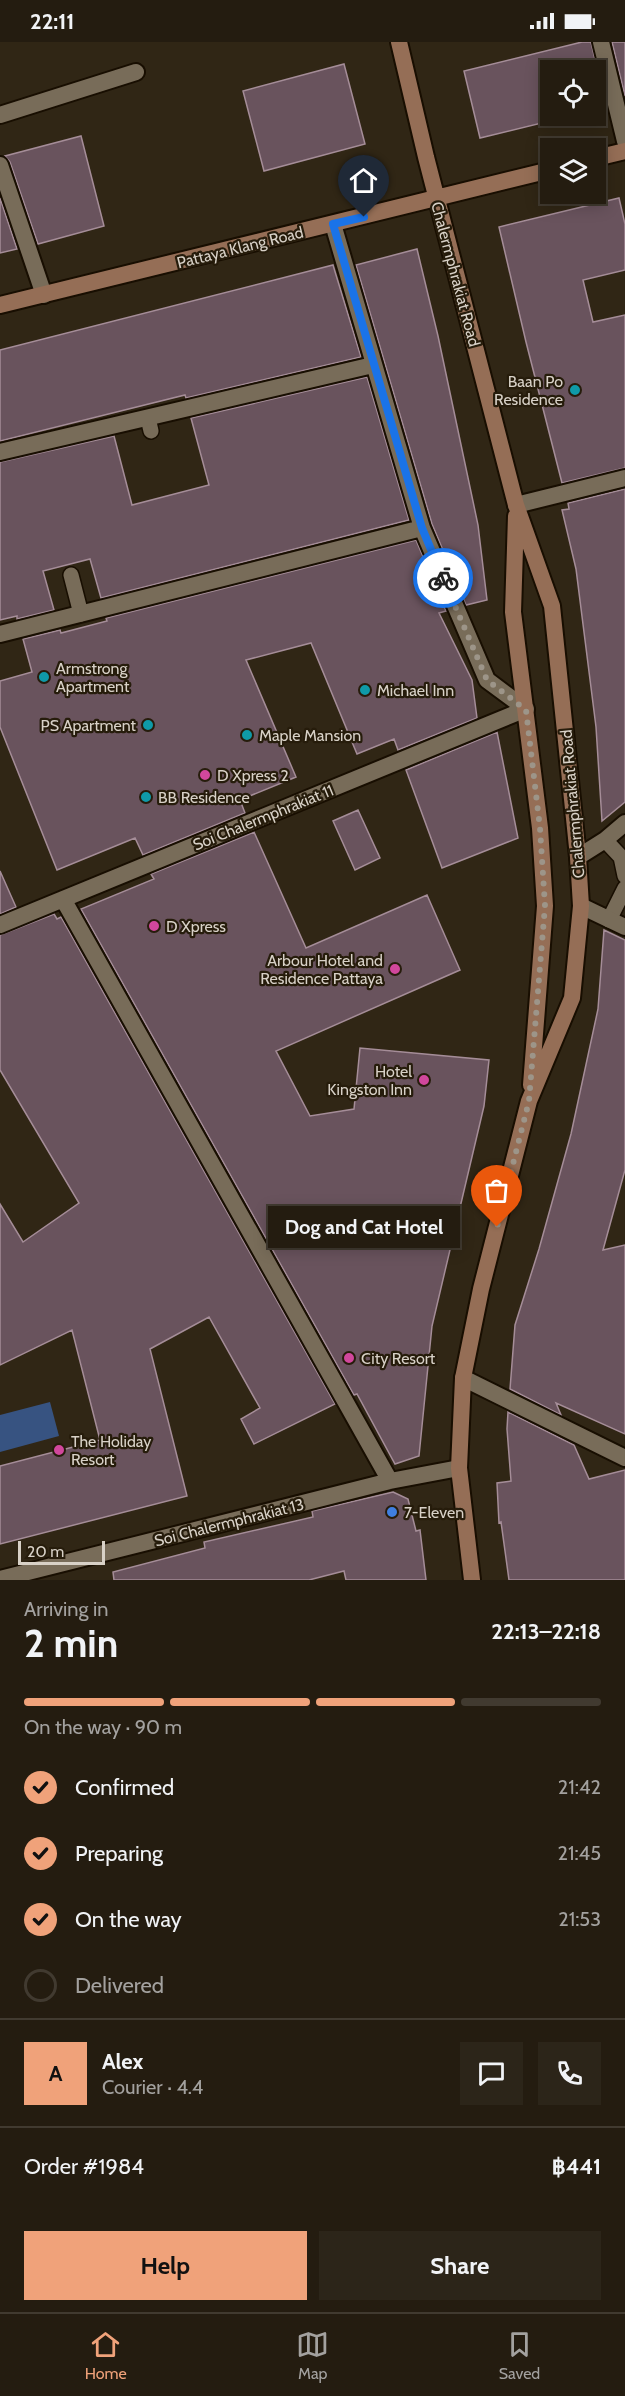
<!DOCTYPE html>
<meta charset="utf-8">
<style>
:root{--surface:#241c10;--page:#2c2519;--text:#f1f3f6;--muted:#a3a19f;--line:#413a30;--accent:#f0a27a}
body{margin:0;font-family:Cabin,sans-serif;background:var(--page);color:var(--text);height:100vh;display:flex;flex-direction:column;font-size:22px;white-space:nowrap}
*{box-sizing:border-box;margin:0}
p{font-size:20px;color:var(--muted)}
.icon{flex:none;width:33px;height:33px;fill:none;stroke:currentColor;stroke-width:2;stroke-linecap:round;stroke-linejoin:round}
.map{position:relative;height:1538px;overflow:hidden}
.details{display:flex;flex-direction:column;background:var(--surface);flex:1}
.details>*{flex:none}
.controls{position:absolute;left:540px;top:18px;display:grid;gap:12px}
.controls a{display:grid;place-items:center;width:66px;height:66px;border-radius:0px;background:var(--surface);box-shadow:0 3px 15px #0003,0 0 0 2px var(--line);font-size:30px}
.scale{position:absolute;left:18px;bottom:15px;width:87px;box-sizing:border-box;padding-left:6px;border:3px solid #d8d1c7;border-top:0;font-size:16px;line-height:21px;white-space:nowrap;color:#d8d1c7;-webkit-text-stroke:4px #261c0b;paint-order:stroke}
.pin{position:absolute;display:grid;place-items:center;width:51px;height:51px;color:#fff;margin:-62px -26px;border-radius:50% 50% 50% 0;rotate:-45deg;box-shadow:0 0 6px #0007}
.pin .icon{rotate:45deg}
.courier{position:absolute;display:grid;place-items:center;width:60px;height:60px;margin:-30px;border:4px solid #1a73e8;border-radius:50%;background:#fff;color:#222;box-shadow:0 2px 8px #0007}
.bubble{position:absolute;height:42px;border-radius:0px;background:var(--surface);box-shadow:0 3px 15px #0003,0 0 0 2px var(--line);font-size:20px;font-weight:700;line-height:42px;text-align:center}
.overview em{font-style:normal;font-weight:700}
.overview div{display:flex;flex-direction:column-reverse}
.overview{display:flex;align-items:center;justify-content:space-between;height:102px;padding:0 24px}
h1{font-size:39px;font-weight:700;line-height:45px}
.bar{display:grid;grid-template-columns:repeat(4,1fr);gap:9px 6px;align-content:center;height:72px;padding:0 24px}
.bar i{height:8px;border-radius:4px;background:var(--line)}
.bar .selected{background:var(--accent)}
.bar p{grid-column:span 4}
.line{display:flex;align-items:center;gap:15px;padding:0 24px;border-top:2px solid var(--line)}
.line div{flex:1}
.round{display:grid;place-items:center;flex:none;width:63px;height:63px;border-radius:0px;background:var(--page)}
ol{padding:0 24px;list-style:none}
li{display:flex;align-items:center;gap:18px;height:66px}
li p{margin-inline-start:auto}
li .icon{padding:6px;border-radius:50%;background:var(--accent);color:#111;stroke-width:4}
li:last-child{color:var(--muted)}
li i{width:33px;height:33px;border:3px solid var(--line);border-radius:50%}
.primary-button{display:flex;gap:12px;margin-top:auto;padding:12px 24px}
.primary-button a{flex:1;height:69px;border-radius:0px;background:var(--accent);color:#111;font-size:24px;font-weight:700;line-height:69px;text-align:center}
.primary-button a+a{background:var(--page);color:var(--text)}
.status{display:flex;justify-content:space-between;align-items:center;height:42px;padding:0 30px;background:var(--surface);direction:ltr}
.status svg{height:16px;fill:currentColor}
.tabs{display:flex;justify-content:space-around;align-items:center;height:84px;border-top:2px solid var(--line);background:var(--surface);font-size:16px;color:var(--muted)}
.tabs a{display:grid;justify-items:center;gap:3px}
.tabs .selected{color:var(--accent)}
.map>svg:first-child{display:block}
</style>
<div class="status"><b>22:11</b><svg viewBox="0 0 49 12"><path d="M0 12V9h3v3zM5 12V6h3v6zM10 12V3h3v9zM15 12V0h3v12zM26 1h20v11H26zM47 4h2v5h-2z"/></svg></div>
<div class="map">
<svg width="625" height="1538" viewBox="0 0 625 1538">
<rect width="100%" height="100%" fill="#302615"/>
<path fill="#375381" d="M50,1360L59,1394L0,1410V1373Z"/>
<path fill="#69535d" stroke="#a58d98" stroke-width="1.5" d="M582,0H591L606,65L596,68V28H550V79L480,96L464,29Z
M612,0H625V54Z
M344,22L365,102L264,129L243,49Z
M81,94L104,184L38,202L10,120L5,114Z
M0,156L17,207L0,211Z
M619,156L625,182V228L583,238L593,280L625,273V426L562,441L526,300L499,185Z
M417,207L438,294L478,483L487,558L466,563L432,482L356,223Z
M333,223L361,315L186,356L185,353L0,399V308Z
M367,335L409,478L101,556L90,517L43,529L54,568L17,577V574L0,578V420L114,394L132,463L209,443L191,376Z
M625,447V760L602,779L596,685L576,527L562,468L569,467L568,461Z
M416,498L446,569L439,571L472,638L477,676L398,708L394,697L357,712L311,601L246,618L296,735L240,758L245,771L143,813L135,796L57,828L0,685V639L32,630L23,597L60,588L61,591L107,579L106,576Z
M497,690L518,796L442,826L406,728Z
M358,768L380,816L355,828L333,779Z
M254,790L306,906L427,853L460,928L276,1009L310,1074L354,1067L360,1006L489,1018L484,1064L432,1284L419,1414L395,1422L357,1352L354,1353L81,867L154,837L151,832Z
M0,829L16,865L0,872Z
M54,872L57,877L61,875L335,1362L254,1402L241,1377L260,1366L209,1275L150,1307L187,1454L0,1502V1424L100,1398L72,1288L0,1323V1162L23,1200L79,1161L0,1028V893Z
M604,888L625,898V1128L603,1208L625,1203V1392L556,1361L561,1373L510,1347L515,1283L539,1207L571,1092L598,967Z
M508,1370L574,1403L589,1437L625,1428V1538H509L501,1480L499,1481L497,1441L511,1439L507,1387Z
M393,1450L408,1457L416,1489L420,1488L426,1538H346L344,1529L309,1538H114L113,1530L205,1506L204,1500L313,1475L312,1469Z"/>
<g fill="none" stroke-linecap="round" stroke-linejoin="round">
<defs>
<path id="service" d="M148,376L151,389
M71,533L81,572
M605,798L621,815L625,834
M609,878L625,846"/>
<path id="minor" d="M601,0L625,99
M0,73L136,30
M0,123L44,253
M333,182L422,486L487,638L526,667
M0,410L373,323
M516,463L625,436
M0,592L422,486
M578,815L605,798L625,781
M63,857L390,1439
M581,864L625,885
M0,883L526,667
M463,1336L625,1416
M0,1537L390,1439L459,1426"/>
<path id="secondary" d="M399,0L426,115L516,463L552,564L578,815L581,864L572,956L529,1059L481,1247L463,1336L459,1426L472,1538
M596,116L625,109
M0,263L550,128
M516,474L513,570L540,786L545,864L531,1043"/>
</defs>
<use href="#service" stroke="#180e01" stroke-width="18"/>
<use href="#minor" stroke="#180e01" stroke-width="20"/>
<use href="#secondary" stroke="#180e01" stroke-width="20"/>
<use href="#service" stroke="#786c59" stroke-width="15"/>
<use href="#minor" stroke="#786c59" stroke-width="16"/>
<use href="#secondary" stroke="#956e56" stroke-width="16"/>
</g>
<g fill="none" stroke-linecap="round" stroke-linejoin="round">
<path stroke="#9d9589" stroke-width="6" stroke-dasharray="0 10.8" d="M443,536L487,638L526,668L540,786L545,864L529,1059L497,1185"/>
<path stroke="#1a73e8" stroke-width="8" d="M364,175L333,182L422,486L443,536"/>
</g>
<g fill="#0f9aa8" stroke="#261c0b" stroke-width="2">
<circle cx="575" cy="348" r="6"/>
<circle cx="44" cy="635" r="6"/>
<circle cx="365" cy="648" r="6"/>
<circle cx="148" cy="683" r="6"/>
<circle cx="247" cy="693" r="6"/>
<circle cx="146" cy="755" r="6"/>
</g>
<g fill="#d1479c" stroke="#261c0b" stroke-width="2">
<circle cx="205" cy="733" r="6"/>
<circle cx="154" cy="884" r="6"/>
<circle cx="395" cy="927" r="6"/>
<circle cx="424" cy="1038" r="6"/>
<circle cx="349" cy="1316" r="6"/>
<circle cx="59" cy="1408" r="6"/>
</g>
<circle fill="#3f7fe0" stroke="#261c0b" stroke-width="2" cx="392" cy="1470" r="6"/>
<g text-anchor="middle" stroke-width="4.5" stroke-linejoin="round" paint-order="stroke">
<g font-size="16" fill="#d8d1c7" stroke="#261c0b">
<text transform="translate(240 205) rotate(-14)" y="6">Pattaya Klang Road</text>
<text transform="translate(456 232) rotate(75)" y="6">Chalermphrakiat Road</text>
<text transform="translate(572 762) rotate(-95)" y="6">Chalermphrakiat Road</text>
<text transform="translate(263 775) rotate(-22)" y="6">Soi Chalermphrakiat 11</text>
<text transform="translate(229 1480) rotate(-14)" y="6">Soi Chalermphrakiat 13</text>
</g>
<g font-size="16" fill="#d8d1c7" stroke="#261c0b" text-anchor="start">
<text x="563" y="345" text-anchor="end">Baan Po<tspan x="563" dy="18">Residence</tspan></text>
<text x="56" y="632">Armstrong<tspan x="56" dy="18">Apartment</tspan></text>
<text x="377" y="654">Michael Inn</text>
<text x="136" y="689" text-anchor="end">PS Apartment</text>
<text x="259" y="699">Maple Mansion</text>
<text x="217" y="739">D Xpress 2</text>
<text x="158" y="761">BB Residence</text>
<text x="166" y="890">D Xpress</text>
<text x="383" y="924" text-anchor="end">Arbour Hotel and<tspan x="383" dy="18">Residence Pattaya</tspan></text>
<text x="412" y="1035" text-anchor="end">Hotel<tspan x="412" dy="18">Kingston Inn</tspan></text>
<text x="361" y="1322">City Resort</text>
<text x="71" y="1405">The Holiday<tspan x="71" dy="18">Resort</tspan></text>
<text x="404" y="1476">7-Eleven</text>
</g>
</g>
</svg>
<div class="controls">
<a><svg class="icon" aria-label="locate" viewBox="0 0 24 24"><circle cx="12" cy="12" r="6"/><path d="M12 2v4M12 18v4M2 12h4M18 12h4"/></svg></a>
<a><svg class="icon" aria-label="layers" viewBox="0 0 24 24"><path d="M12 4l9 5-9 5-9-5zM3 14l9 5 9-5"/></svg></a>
</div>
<div class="scale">20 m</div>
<div class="pin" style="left:497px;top:1185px;background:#ea580c"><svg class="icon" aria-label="bag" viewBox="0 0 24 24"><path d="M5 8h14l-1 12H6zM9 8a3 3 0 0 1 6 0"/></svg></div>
<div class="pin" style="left:364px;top:175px;background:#1f2937"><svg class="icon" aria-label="home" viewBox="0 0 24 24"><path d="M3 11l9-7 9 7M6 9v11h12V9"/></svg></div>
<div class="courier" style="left:443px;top:536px"><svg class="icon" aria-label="bike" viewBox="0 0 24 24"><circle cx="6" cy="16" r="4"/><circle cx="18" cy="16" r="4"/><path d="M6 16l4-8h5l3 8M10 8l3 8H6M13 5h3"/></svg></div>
<div class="bubble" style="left:268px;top:1164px;width:192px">Dog and Cat Hotel</div>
</div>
<section class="details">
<div class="overview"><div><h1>2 min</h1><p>Arriving in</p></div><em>22:13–22:18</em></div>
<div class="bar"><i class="selected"></i><i class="selected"></i><i class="selected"></i><i></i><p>On the way · 90 m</p></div>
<ol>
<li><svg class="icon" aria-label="check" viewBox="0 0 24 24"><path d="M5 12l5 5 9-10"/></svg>Confirmed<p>21:42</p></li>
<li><svg class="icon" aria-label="check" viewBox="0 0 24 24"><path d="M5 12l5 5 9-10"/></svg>Preparing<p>21:45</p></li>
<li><svg class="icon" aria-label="check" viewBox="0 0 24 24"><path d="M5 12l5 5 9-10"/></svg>On the way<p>21:53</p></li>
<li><i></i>Delivered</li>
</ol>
<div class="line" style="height:108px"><b class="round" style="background:var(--accent);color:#111">A</b><div><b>Alex</b><p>Courier · 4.4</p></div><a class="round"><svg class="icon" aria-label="chat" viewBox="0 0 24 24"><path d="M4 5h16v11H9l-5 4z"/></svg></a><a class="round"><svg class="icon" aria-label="phone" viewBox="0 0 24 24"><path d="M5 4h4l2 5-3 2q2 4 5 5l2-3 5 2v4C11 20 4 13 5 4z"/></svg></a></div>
<div class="line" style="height:78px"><div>Order #1984</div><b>฿441</b></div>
<div class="primary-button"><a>Help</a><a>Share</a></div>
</section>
<nav class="tabs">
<a class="selected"><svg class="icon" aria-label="home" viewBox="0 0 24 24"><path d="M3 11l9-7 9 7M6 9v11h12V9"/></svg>Home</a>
<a><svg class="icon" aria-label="map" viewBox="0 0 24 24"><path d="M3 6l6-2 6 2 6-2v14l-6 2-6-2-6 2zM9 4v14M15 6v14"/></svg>Map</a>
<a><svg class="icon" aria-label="saved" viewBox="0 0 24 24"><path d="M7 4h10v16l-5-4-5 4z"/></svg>Saved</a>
</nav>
